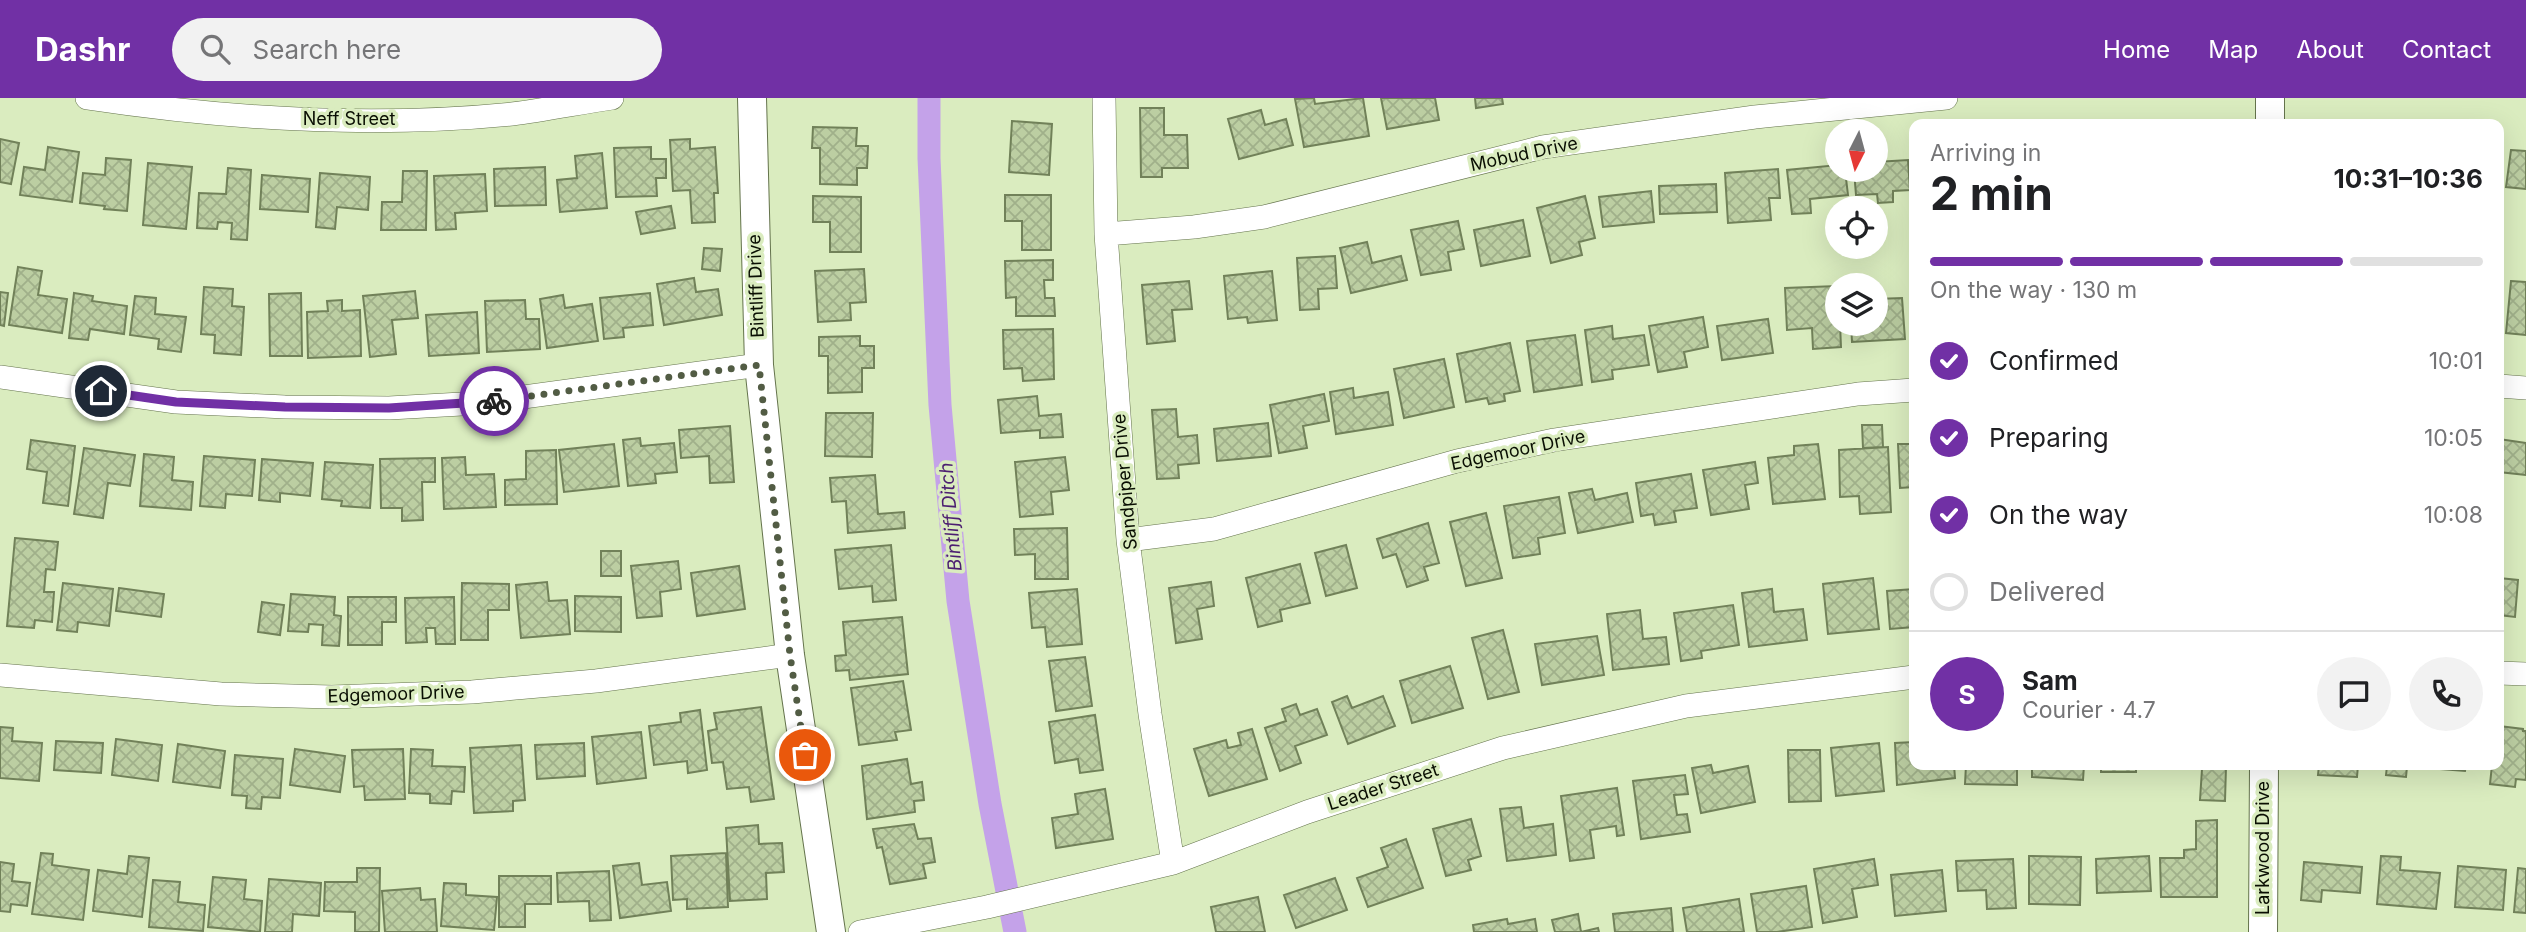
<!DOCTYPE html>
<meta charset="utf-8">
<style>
:root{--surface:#fff;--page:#f2f2f2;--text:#202124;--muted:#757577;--line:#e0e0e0;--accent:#7130a5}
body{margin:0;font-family:Inter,sans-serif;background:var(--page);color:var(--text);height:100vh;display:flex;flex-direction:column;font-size:26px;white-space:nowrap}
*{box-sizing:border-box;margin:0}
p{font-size:23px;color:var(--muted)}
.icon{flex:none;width:38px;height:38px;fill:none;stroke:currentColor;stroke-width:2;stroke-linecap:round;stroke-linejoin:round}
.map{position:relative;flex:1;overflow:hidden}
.details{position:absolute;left:1909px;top:21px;width:595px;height:651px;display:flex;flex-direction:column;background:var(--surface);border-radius:14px;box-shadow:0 7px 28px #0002}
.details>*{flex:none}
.needle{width:46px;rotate:186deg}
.fabs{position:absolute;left:1825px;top:21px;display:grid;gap:14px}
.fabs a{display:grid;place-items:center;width:63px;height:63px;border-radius:50%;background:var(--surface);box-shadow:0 7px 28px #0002;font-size:35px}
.pin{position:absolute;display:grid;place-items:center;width:60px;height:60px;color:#fff;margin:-30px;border:4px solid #fff;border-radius:50%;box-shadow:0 2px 7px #0007}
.courier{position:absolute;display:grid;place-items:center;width:70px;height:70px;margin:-35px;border:5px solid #7130a5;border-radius:50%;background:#fff;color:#222;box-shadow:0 2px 9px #0007}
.head em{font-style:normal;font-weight:700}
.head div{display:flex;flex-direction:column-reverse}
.head{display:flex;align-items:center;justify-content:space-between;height:119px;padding:0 21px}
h1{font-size:46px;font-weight:700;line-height:52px}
.bar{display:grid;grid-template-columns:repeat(4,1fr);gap:10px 7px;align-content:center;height:84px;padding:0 21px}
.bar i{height:9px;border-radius:5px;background:var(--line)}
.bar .on{background:var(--accent)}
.bar p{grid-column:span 4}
.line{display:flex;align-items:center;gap:18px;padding:0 21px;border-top:2px solid var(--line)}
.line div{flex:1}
.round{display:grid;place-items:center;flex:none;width:74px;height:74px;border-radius:37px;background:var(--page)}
ol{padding:0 21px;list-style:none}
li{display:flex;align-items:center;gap:21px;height:77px}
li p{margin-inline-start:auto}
li .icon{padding:7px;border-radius:50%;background:var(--accent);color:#fff;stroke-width:4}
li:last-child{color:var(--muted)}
li i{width:38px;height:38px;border:4px solid var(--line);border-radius:50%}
header{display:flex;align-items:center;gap:42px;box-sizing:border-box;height:98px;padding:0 35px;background:var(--accent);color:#fff}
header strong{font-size:33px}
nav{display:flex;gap:38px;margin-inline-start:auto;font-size:24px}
.search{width:490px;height:63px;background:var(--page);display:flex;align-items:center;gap:18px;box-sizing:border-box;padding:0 24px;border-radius:38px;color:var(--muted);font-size:26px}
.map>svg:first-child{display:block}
</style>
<header>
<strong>Dashr</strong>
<div class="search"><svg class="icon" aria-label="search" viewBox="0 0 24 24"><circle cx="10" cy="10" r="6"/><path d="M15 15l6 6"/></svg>Search here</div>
<nav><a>Home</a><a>Map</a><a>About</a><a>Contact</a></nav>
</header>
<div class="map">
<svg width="2526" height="834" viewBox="0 0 2526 834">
<defs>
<pattern id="building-cross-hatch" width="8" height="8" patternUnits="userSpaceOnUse" patternTransform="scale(1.75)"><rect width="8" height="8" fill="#bccea2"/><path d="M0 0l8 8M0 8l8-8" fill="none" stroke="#a0b08a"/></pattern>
</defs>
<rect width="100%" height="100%" fill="#daecbf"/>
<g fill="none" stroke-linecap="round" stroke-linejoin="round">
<path stroke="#c4a2e9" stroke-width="23" d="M929,0V60L940,307L958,503L990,706L1015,834"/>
</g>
<path fill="url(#building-cross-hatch)" stroke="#718159" stroke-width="2" d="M1314,0L1315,6L1363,0L1369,38L1304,49L1295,1Z
M1381,0H1435L1439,22L1387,31Z
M1475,0H1502L1503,6L1476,10Z
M1140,10H1164V37H1187L1188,70H1162V79H1141Z
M1261,12L1265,27L1286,21L1293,47L1239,61L1228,21Z
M1012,23L1052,26L1049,77L1009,74Z
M813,29L857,30L856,48H868L867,70H857V87L820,86V50H812Z
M0,41L19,45L11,86L0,84Z
M690,41V51L715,49L718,95H714L715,124L692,125L690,92L673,93L670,42Z
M48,49L79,54L72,104L20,97L24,69L45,72Z
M651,49V61H666V80H656L657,98L616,99L614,50Z
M2511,52L2526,53V91L2506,89Z
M602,55L607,110L560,114L557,82L577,80L575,58Z
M106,60L131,62L127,113L104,111L105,108L80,105L83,75L105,77Z
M1908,62L1910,92L1893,93V104L1878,105L1877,96L1856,97L1854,72H1876V64Z
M148,65L192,69L186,131L143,127Z
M1838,67V72H1845L1848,97L1810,101L1811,115L1792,116L1787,72Z
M545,69L546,107L495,108L494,71Z
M228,70L251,72L247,142L231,141L232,125L218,124L217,131L197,130L199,95L226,96Z
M1778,71L1780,100H1769L1771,122L1728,125L1725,75Z
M403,73H427L426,132H381L382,104H402Z
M320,75L370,79L368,112L337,109L335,131L316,129Z
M485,76L487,113L455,115L456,131L436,132L434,78Z
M262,77L310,81L308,114L260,111Z
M1716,86L1717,114L1660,116L1659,88Z
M1651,93L1654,124L1603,129L1599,99Z
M1005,97H1051V152H1022V123H1005Z
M813,98L861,99V154H830V124H813Z
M1585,98L1595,140L1579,144L1582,157L1551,165L1537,110Z
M671,108L675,130L641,136L636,114Z
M1523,122L1530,158L1481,168L1474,132Z
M1458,123L1464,151L1448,154L1451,172L1421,177L1411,132Z
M1367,144L1372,165L1401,158L1407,182L1351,195L1340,150Z
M704,150L722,151L720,173L702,171Z
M1335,158L1337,190L1318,191L1319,211L1300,212L1297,160Z
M1053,162V182H1044L1045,200H1054L1055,218H1016V199L1006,200L1005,163Z
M18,169L42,173L38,197L67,201L62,235L9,227Z
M864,171L866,204L850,205L851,222L818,224L815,173Z
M1272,173L1277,222L1248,225L1247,219L1228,221L1224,178Z
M694,180L696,194L718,191L722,217L664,227L657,186Z
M1189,183L1192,211L1172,212L1175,243L1147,246L1142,187Z
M2511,183L2526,184V237L2506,235Z
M1837,188L1838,226H1840L1841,249L1813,251L1812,230L1787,232L1785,190Z
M204,189L233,191L232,208L244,209L241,257L214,255L215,237L201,236Z
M415,193L418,220L392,222L396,256L370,259L363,198Z
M0,194L8,195L4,228L0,227Z
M74,195L93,198L92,203L127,208L124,236L90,231L88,242L69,240Z
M301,195L302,258H270L269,196Z
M650,195L653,227L623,230L624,239L604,241L600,200Z
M563,197L565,210L592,206L598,243L547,250L540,201Z
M135,198L156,200L155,216L186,219L181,254L158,251L159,241L130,237Z
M1902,200L1905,241L1852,244L1851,226H1876V201Z
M342,202V213L360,212L361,258L308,260L307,214L328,213L327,203Z
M525,202L526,221H539L540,251L487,254L485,203Z
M477,214L479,255L429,258L426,217Z
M1703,219L1708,249L1684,254L1687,269L1658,274L1649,228Z
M1768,221L1773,255L1722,262L1717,228Z
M1612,228L1613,241L1644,237L1649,267L1612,272L1613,281L1592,284L1585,232Z
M1053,231L1054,281L1023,283L1022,270L1004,271L1003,232Z
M1575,237L1582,287L1534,294L1527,243Z
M860,238V248H874V270H862V294L828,295V258H819V239Z
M1510,245L1520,293L1504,296L1505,303L1489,306L1487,300L1466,304L1457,256Z
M1444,261L1454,309L1404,320L1394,271Z
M1353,290L1354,300L1388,294L1393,327L1336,336L1330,294Z
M1324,296L1329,323L1303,328L1307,350L1279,355L1270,307Z
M1037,298L1039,318L1061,316L1063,339L1040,340V332L1001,335L998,302Z
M1176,311L1178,339L1197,337L1199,365L1178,367L1179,380L1157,381L1152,312Z
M826,315H873L872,359L825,358Z
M1268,325L1271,358L1217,363L1214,331Z
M1862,327H1882L1883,349L1863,350Z
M730,328L734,384L710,385L709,358L681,360L679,332Z
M640,340L641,348L674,345L677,374L655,376L656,385L628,388L623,342Z
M2499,341L2526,345V377L2499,374Z
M31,342L75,348L68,408L43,405L47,374L27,371Z
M614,346L619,388L564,394L559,352Z
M1818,346L1825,401L1773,406L1768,360L1794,357V348Z
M1898,346H1914V389L1900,390Z
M1888,349L1891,414L1860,416L1859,398L1840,399L1839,352Z
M84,350L135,357L130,388L108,385L103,420L74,416Z
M556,352L557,406L505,407V382L526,381V353Z
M144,356L174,359L172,382L193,384L191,412L140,408Z
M204,358L255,362L252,398L226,396L225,410L200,408Z
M465,359L466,377L494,376L496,409L444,411L442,360Z
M1065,359L1069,392L1051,394L1053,416L1020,419L1015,364Z
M435,360V384H422L423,422L402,423V410H381L380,361Z
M262,361L313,365L310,398L280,395V404L259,402Z
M325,364L373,367L370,410L341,408L342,403L322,401Z
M1755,364L1758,385L1745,387L1749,411L1711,417L1703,372Z
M1691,376L1697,410L1674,413L1676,424L1655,427L1653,416L1641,418L1636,385Z
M875,377L878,416L904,414L905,430L848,435L846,403L832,404L830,380Z
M1592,391L1595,402L1627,395L1633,424L1578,435L1569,395Z
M1559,399L1565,435L1538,440L1540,456L1513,460L1504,408Z
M1486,415L1502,480L1466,488L1450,424Z
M1428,425L1439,465L1424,469L1428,482L1407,489L1396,456L1383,460L1377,441Z
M1067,430L1068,481H1035V456L1015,457L1014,431Z
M15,440L58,444L55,472L46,471L44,494H54L52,524L35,522L34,530L7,528Z
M891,447L896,502L873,504L872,488L839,491L835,452Z
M1346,447L1357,490L1326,498L1315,455Z
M601,453H621V478H601Z
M678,463L681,491L660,494L662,518L637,520L631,468Z
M1300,466L1310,505L1280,512L1282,523L1258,529L1246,480Z
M739,468L745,511L697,518L691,475Z
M1873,480L1879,531L1828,536L1823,486Z
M2499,480L2518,482L2515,519L2499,517Z
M547,484L549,503L567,502L570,536L521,540L516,487Z
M1211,484L1214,508L1197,511L1202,541L1176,545L1169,490Z
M63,485L113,491L109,528L78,524L77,534L57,532Z
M462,485L509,486V512H488V542H461Z
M119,490L164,496L161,519L116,513Z
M1077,491L1082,546L1047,549L1045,529L1032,530L1029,495Z
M1772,491L1774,514L1803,511L1807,542L1749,549L1742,495Z
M1914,491V529L1890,531L1887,493Z
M291,496L335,499L334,517L341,518L339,548L322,547L323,527L309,526L308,534L288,533Z
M575,498L621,499V534L575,533Z
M348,499H396V524H382V547H348Z
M454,499L455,546H436L435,530H426L427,544L406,545L405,500Z
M262,504L284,507L280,537L258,534Z
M1733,507L1739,547L1701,553L1702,560L1681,563L1674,515Z
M1640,512L1643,541L1666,539L1669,566L1613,572L1607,516Z
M902,519L908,576L850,582L849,572L836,573L835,558L846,557L843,524Z
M1503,532L1519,594L1488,601L1472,540Z
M1597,538L1604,577L1542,587L1535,546Z
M1085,559L1092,608L1056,613L1049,563Z
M1450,568L1463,610L1412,625L1400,583Z
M903,583L911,632L895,634L897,642L859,647L851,590Z
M1347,598L1352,610L1383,598L1395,628L1348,646L1332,604Z
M1296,606L1300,617L1317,611L1327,637L1295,648L1301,665L1280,673L1265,630L1286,623L1282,611Z
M761,609L774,701L751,704L749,689L727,691L723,664L712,665L708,633L717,631L714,615Z
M700,612L707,672L688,675L687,663L654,667L649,628L681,624L680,615Z
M1095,617L1103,672L1080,675L1078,661L1055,665L1049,624Z
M2499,628L2523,631V633H2526V682L2516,681L2515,689L2490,686L2492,667H2499Z
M0,629L13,630L12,643L42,645L39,683L0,680Z
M1252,631L1267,681L1209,698L1194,651L1226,642L1228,650L1241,647L1238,635Z
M641,634L646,680L597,686L592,639Z
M116,641L162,647L158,683L112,677Z
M56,643L103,645L101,675L54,672Z
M1914,644V667H1954L1955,680L1897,687L1895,645Z
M584,645L585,678L537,681L535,647Z
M1879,645L1884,693L1836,698L1831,650Z
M178,646L225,653L220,690L173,684Z
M521,647L525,702L513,703V713L474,715L470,650Z
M295,651L345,658L340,694L290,687Z
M403,651L405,701L365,702L364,688L354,689L352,652Z
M411,651L433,652L432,668L465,669L464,694L452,693L451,706L430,705V696L409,695Z
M1788,652H1820L1821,703L1789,704Z
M235,657L283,661L280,700L262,699L261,711L246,710L247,698L232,697Z
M907,661L911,686L922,684L924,702L914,703L915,714L867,721L862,668Z
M1711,667L1713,675L1748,668L1755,704L1701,715L1692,670Z
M1966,667H2017V687L1965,686Z
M2032,667H2084L2083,682L2032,679Z
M2101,667H2136V674H2101Z
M2168,667H2216V669H2226L2225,703L2200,702L2202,671L2167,669Z
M2319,667H2358L2357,679L2318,677Z
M2369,667H2420V670L2407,669L2406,679L2386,677L2387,668Z
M2428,667H2466L2465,673L2428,670Z
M1685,677L1688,696L1674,697L1677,717L1687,716L1690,734L1641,741L1633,683Z
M1617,690L1624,737L1617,738L1616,728L1590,732L1594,760L1570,763L1561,698Z
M1105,691L1113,741L1056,750L1052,720L1078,716L1075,696Z
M1521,709L1524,730L1553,726L1556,757L1507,763L1500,711Z
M1471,721L1481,758L1468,762L1471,772L1446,778L1433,731Z
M2217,722V799H2161L2160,760H2184V752L2196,751V723Z
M914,726L918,741L931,740L935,764L923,766L926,780L890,786L882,749L877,750L873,731Z
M758,727L759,746L782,745L784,774L766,775L767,801L730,803L726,730Z
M1406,741L1423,790L1368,809L1357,780L1388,769L1381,750Z
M41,755L53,756L52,767L89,772L83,822L32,816Z
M726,755L728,809L687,811V801L673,802L671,758Z
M129,758L149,760L142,819L93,813L98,772L127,776Z
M2029,758L2081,759L2080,807L2029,806Z
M2149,758L2151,793L2097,795L2096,761Z
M2381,758L2401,759L2400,772L2440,775L2436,811L2377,806Z
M1874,761L1878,787L1852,791L1857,819L1823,825L1814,771Z
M2013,761L2016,810L1987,811L1986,792L1958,793L1956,763Z
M0,764L14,766L12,783L30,785L27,808L11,806L10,814L0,813Z
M2304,764L2362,769L2360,795L2322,792L2321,804L2301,802Z
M639,765L642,787L667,784L671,813L620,820L613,768Z
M2458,768L2506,772L2503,812L2455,809Z
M357,770H380L379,834H355V814L324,813L325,784H357Z
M2518,770L2526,771V815L2514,814Z
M1942,772L1946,813L1895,818L1891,777Z
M609,773L611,822L590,823L589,803L558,804L557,775Z
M499,778H551V806H525V829H499Z
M213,779L246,782L244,801L262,803L260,834L208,829Z
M1335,780L1347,812L1296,830L1284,797Z
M269,781L321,785L319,818L293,816L292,834H265Z
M153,782L180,784L178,804L205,807L203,833L149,829Z
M444,785L466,786V797L497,799L494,832L441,828Z
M1806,788L1812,829L1777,834H1757L1751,796Z
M420,790L421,802L435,801L437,834H385L382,793Z
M1258,799L1265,834H1216L1211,809Z
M1739,801L1744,834H1687L1683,810Z
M1671,810L1673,834H1615L1613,816Z
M1578,816L1581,834L1598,830L1599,834H1555L1552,822Z
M1507,821L1508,826L1535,821L1537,834H1474L1473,827Z"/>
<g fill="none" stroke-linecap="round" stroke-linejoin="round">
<defs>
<path id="minor" d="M87,0C226,21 371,30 512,16C545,12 578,5 612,0
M1104,0L1106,136L1128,442L1150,616L1173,765
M1106,136L1194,129L1264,119L1543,49L1755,19L1946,0
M0,279L176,304L285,309L389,310L480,305L759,267
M2499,288L2526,290
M1128,442L1214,431L1457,363L1554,342L1858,296L1914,292
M2499,575L2526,576
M0,577L221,596L332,599L472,594L596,583L790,557
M860,834L987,809L1173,765L1307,714L1503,650L1686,608L1914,579"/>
<path id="tertiary" d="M752,0L759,267L790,557L831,834
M2270,26V0
M2263,834L2264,667"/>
</defs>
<use href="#minor" stroke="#64734c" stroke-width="24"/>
<use href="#tertiary" stroke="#64734c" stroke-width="30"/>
<use href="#minor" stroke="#fff" stroke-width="23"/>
<use href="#tertiary" stroke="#fff" stroke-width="28"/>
</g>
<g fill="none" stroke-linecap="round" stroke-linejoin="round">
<path stroke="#525c44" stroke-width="7" stroke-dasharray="0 12.6" d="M494,303L759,267L790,557L805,657"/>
<path stroke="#7130a5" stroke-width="9" d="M101,293L176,304L285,309L389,310L494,303"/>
</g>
<g text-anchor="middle" stroke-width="7" stroke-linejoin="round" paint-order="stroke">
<g font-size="18" fill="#090e02" stroke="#daecbf">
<text x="349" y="27">Neff Street</text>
<text transform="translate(1524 56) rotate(-12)" y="6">Mobud Drive</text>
<text transform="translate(756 188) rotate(-92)" y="6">Bintliff Drive</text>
<text transform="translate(1518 352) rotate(-12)" y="6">Edgemoor Drive</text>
<text transform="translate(1125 384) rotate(-95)" y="6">Sandpiper Drive</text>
<text transform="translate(396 596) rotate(-2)" y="6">Edgemoor Drive</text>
<text transform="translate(1383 689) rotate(-18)" y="6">Leader Street</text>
<text transform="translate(2263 750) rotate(-90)" y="6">Larkwood Drive</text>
</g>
<g font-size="19" font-style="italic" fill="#4c1f71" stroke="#daecbf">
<text transform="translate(950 419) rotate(-95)" y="7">Bintliff Ditch</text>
</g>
</g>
</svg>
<div class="fabs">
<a><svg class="needle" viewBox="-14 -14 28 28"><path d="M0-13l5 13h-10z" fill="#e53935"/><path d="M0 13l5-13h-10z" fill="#757577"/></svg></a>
<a><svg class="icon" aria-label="locate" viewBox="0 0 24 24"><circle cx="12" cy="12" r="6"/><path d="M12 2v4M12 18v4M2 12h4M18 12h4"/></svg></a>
<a><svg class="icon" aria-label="layers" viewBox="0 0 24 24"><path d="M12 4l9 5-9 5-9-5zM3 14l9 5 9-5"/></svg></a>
</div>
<div class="pin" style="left:805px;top:657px;background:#ea580c"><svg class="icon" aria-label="bag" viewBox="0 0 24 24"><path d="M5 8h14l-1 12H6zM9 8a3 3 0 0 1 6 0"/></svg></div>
<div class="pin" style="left:101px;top:293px;background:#1f2937"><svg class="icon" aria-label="home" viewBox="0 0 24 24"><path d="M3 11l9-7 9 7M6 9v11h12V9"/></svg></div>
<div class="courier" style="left:494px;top:303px"><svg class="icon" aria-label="bike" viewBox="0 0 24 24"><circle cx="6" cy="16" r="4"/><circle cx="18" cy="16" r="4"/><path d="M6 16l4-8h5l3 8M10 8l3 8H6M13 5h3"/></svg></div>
<section class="details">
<div class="head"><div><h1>2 min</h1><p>Arriving in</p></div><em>10:31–10:36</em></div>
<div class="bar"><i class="on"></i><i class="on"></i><i class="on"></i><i></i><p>On the way · 130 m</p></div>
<ol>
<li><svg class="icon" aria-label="check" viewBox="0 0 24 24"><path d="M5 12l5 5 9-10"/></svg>Confirmed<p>10:01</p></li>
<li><svg class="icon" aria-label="check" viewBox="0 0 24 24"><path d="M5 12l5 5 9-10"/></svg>Preparing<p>10:05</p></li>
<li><svg class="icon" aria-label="check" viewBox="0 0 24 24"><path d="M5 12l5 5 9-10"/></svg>On the way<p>10:08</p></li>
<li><i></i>Delivered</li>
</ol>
<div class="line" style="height:126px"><b class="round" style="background:var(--accent);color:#fff">S</b><div><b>Sam</b><p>Courier · 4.7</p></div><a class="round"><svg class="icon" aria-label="chat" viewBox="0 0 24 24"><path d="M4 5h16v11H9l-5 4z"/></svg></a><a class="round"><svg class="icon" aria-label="phone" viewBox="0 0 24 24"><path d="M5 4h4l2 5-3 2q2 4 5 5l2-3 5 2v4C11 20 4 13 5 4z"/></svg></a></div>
</section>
</div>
